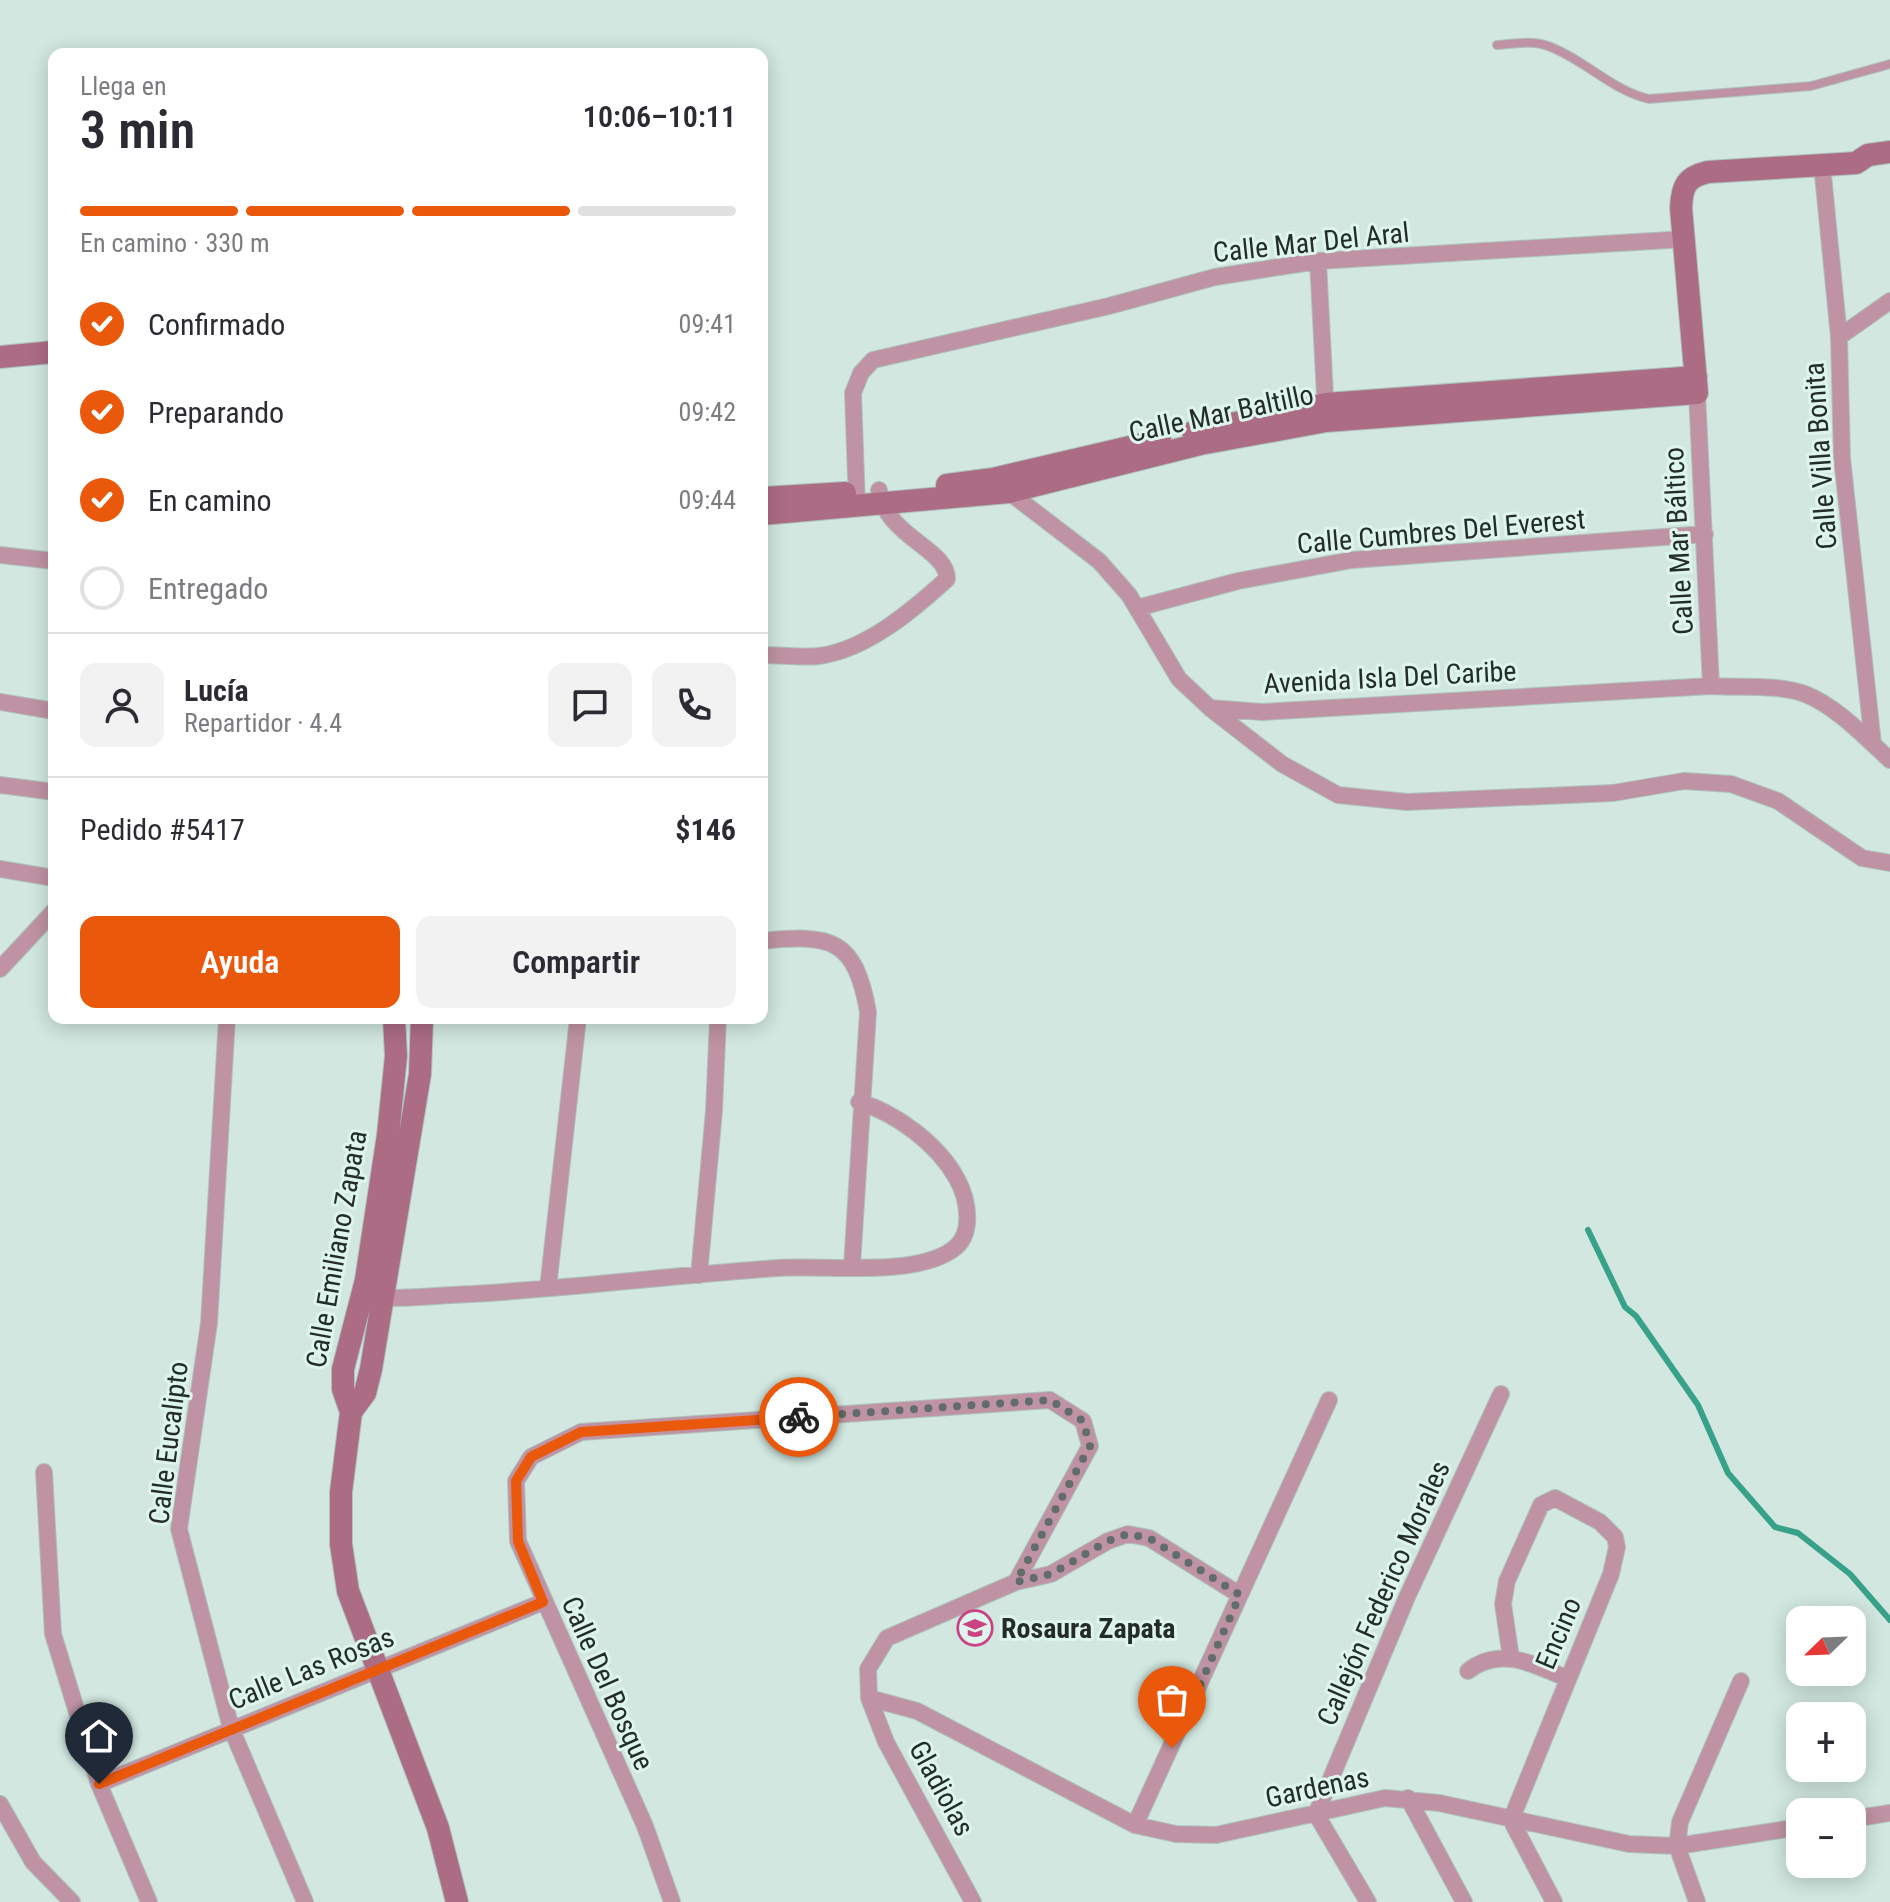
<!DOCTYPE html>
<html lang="es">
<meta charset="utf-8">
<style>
:root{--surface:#fff;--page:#f2f2f3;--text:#2b2b33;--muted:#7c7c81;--line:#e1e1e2;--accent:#ea580c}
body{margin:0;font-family:"Roboto Condensed",sans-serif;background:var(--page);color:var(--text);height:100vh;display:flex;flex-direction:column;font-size:30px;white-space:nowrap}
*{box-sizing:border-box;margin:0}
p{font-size:26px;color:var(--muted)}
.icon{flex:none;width:44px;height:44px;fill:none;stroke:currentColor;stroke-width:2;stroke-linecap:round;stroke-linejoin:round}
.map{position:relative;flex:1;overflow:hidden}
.sheet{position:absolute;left:48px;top:48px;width:720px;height:976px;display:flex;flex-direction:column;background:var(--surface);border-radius:16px;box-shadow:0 4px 20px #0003}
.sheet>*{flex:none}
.needle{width:52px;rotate:247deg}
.buttons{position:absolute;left:1786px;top:1606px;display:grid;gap:16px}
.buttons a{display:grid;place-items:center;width:80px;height:80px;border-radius:16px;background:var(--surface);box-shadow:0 4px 20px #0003;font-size:40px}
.pin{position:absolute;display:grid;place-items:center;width:68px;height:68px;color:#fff;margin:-82px -34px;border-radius:50% 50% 50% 0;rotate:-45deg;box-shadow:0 0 8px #0007}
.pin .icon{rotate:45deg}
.courier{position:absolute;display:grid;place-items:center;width:80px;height:80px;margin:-40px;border:6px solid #ea580c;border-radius:50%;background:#fff;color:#222;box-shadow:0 2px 10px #0007}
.overview em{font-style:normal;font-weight:600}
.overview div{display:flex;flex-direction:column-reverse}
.overview{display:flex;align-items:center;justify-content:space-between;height:136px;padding:0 32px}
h1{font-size:52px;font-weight:600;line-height:60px}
.bar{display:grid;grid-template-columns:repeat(4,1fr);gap:12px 8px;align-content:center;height:96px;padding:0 32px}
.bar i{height:10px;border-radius:6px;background:var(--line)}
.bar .on{background:var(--accent)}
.bar p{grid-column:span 4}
.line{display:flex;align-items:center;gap:20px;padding:0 32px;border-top:2px solid var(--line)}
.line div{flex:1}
.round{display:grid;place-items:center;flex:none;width:84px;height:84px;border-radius:16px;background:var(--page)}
ol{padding:0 32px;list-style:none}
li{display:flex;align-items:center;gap:24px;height:88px}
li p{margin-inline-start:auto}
li .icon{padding:8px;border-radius:50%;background:var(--accent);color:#fff;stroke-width:4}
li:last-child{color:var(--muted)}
li i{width:44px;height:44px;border:4px solid var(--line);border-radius:50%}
.cta{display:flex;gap:16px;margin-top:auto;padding:16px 32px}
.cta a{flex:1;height:92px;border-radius:16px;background:var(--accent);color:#fff;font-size:32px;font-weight:600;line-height:92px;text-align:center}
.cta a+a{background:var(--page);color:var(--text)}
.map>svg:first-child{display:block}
</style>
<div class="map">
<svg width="1890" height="1902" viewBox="0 0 1890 1902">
<rect width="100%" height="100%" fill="#d1e7e0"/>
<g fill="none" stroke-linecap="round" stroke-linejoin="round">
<path stroke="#38a189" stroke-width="6" d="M1588,1230L1625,1307L1636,1316L1698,1405L1728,1473L1775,1527L1798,1533L1850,1574L1890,1620"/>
<defs>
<path id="lane" d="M1497,45C1514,44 1532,40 1548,46C1584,59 1611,90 1649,99L1811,86L1890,64"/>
<path id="street" d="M1822,165L1839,337L1842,458L1873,744
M1318,261L1326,415
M1839,337L1890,301
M1697,393L1711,686
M1007,485L1009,492L1099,561L1129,595L1179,679L1210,708L1262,712L1711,686C1740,688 1778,684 1805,694C1836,706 1866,738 1890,760
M857,506L853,393L861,373L873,360L1109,306L1215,277L1318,261L1686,239
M0,555L54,561
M1137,608L1238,581L1352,560L1705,534
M762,655C780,655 800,658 819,656C866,650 913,610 947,579C948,549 886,537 879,490
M0,702L54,711
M1211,709L1282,764L1338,795L1407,802L1613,793L1684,781L1731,784L1778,801L1862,858L1890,863
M0,785L54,792
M0,869L54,878
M762,941C831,934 855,938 868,1012L852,1266
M0,969L54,911
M227,1018L209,1323L179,1529L231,1728L305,1902
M699,1275L714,1111L718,1018
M548,1288L578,1018
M375,1298C407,1299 440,1295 472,1294C575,1288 677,1275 779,1268C826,1265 914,1277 952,1250C975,1235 968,1199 957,1179C938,1144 896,1113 859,1102
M44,1472L53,1634L99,1784L149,1902
M1016,1582L1051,1574L1108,1541L1128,1534L1149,1538L1240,1595
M1511,1658L1503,1604L1507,1581L1541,1505L1555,1498L1600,1522L1615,1537L1617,1547L1611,1574L1511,1820L1554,1902
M1468,1671C1500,1646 1533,1664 1566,1678
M869,1698L917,1711L1135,1825L1176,1834L1216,1835L1385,1798L1439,1803L1629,1844L1677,1846L1800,1827
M99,1784L543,1602
M1408,1798L1464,1902
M0,1804L33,1862L72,1902
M1852,1819L1890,1813
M1135,1825L1329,1400
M672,1902L645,1826L518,1541L516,1481L531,1457L581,1432L1050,1400L1083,1421L1090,1446L1016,1582L887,1638L868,1669L869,1698L886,1742L973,1902
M1368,1902L1316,1814L1407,1597L1501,1394
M1697,1902L1677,1846L1680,1822L1741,1681"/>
<path id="secondary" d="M0,357L54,352
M1193,432L1326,404L1696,377
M947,485L993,479L1160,440
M762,498L845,493
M762,514L1009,492L1200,444L1326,421L1697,393L1681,208C1682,186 1686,177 1708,172L1856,163L1868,155L1890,152
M394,1018L396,1056L388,1135L366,1280L343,1369V1389L351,1412L341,1492V1544L348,1591L438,1828L457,1902
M351,1412L365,1393L371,1369L420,1074L422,1018"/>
</defs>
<use href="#lane" stroke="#aec2bc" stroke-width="10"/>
<use href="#street" stroke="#aec2bc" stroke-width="18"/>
<use href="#secondary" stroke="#aec2bc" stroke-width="24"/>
<use href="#lane" stroke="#bf93a3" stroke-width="8"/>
<use href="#street" stroke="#bf93a3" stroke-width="16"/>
<use href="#secondary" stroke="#ab6c84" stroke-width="22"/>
</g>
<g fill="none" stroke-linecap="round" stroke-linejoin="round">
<path stroke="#616d6a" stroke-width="8" stroke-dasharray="0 14.4" d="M799,1417L1050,1400L1083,1421L1090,1446L1016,1582L1051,1574L1108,1541L1128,1534L1149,1538L1240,1595L1172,1748"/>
<path stroke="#ea580c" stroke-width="10" d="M99,1784L543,1602L518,1541L516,1481L531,1457L581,1432L799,1417"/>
</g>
<defs>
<symbol id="school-ring" viewBox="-11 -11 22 22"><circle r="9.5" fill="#def5ed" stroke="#ca4382" stroke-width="1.5"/><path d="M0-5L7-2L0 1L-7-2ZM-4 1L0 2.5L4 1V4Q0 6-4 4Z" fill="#ca4382"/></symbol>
</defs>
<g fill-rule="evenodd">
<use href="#school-ring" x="955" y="1608" width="40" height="40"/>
</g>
<g text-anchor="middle" stroke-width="6" stroke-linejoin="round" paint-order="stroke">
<g font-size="28" fill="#242c2a" stroke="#def5ed">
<text transform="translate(1311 242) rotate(-6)" y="10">Calle Mar Del Aral</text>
<text transform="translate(1221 413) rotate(-12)" y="10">Calle Mar Baltillo</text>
<text transform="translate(1820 456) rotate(-94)" y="10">Calle Villa Bonita</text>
<text transform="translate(1441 531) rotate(-5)" y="10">Calle Cumbres Del Everest</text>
<text transform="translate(1678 541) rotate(-93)" y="10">Calle Mar Báltico</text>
<text transform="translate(1390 677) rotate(-3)" y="10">Avenida Isla Del Caribe</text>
<text transform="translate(336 1249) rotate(-80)" y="10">Calle Emiliano Zapata</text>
<text transform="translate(168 1443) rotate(-83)" y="10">Calle Eucalipto</text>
<text transform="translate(1383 1593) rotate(-66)" y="10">Callejón Federico Morales</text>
<text transform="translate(1558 1633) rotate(-67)" y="10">Encino</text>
<text transform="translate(311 1668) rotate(-22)" y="10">Calle Las Rosas</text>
<text transform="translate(608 1683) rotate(66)" y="10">Calle Del Bosque</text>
<text transform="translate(1317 1787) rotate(-12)" y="10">Gardenas</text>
<text transform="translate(942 1788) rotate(61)" y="10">Gladiolas</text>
</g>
<g font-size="28" font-weight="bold" fill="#242c2a" stroke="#def5ed" text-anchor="start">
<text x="1001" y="1638">Rosaura Zapata</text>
</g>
</g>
</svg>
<div class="buttons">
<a><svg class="needle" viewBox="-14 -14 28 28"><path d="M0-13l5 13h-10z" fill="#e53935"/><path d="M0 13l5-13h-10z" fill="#7c7c81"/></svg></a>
<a>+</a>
<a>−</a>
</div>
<div class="pin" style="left:1172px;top:1748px;background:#ea580c"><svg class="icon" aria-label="bag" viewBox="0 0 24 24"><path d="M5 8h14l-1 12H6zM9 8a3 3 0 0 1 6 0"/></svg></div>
<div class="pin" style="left:99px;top:1784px;background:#1f2937"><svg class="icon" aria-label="home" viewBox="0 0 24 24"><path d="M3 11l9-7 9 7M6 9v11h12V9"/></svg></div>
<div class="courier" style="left:799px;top:1417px"><svg class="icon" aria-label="bike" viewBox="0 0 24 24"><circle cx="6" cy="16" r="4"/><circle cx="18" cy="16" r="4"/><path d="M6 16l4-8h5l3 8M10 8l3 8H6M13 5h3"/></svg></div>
<section class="sheet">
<div class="overview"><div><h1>3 min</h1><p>Llega en</p></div><em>10:06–10:11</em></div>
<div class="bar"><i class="on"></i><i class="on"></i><i class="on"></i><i></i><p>En camino · 330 m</p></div>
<ol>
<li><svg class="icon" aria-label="check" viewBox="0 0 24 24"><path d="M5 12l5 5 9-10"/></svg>Confirmado<p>09:41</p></li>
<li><svg class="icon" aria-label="check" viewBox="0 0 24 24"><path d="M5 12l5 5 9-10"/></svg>Preparando<p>09:42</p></li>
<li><svg class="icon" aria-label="check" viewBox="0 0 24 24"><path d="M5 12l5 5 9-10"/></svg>En camino<p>09:44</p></li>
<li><i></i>Entregado</li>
</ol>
<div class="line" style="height:144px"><a class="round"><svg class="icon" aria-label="person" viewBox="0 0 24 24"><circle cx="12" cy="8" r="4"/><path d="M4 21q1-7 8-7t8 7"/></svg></a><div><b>Lucía</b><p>Repartidor · 4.4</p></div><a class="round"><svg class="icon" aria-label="chat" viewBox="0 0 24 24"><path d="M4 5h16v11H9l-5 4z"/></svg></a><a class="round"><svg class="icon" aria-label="phone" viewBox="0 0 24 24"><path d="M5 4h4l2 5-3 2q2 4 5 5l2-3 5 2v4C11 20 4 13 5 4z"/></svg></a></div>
<div class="line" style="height:104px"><div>Pedido #5417</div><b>$146</b></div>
<div class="cta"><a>Ayuda</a><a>Compartir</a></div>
</section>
</div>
